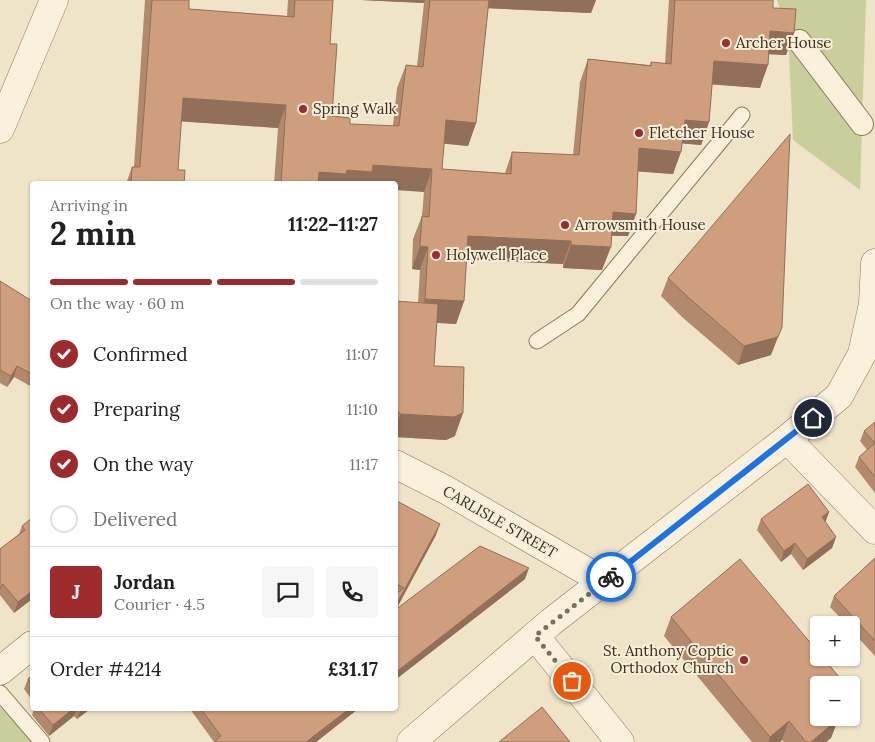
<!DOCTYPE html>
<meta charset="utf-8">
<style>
:root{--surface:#fff;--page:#f6f6f6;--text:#202124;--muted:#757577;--line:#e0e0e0;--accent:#9e2a2b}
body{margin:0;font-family:Lora,serif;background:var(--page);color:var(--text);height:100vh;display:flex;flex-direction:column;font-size:19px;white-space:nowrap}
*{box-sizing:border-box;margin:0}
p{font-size:16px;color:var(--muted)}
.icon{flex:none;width:28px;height:28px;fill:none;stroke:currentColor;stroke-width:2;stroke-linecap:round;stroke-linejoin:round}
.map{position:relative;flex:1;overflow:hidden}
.drawer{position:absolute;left:30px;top:181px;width:368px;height:530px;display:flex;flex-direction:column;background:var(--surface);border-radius:5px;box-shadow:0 1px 4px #0004}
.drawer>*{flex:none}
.controls{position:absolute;left:810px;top:616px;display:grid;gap:10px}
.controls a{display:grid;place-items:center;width:50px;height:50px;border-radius:5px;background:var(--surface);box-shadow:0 1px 4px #0004;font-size:25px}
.pin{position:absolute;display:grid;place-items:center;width:42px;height:42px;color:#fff;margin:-21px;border:2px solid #fff;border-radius:50%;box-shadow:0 1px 5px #0007}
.courier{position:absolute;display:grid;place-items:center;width:50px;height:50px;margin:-25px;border:4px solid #1a73e8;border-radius:50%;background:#fff;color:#222;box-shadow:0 1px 6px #0007}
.headline em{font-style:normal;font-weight:700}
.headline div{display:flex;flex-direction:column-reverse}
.headline{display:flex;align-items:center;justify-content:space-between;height:85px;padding:0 20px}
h1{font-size:32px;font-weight:700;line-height:38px}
.bar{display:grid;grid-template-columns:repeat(4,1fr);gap:8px 5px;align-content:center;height:60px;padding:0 20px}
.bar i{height:6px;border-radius:4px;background:var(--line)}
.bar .on{background:var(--accent)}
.bar p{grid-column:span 4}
.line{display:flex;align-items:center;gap:12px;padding:0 20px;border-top:1px solid var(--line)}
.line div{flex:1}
.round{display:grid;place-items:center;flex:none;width:52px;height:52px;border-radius:5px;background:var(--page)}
ol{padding:0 20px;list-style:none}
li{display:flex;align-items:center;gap:15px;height:55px}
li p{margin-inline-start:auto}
li .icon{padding:5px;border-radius:50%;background:var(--accent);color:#fff;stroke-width:4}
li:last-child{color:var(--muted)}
li i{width:28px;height:28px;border:2px solid var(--line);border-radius:50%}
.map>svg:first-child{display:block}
</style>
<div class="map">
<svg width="875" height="742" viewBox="0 0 875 742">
<rect width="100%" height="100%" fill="#f0e4c8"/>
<path fill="#c9cf9b" d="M777,0H866L860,190L793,140L788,32Z
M0,707L33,742H0Z"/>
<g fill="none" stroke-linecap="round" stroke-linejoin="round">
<defs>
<path id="service" d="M537,341L578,314L742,115
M0,693L42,742"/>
<path id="pedestrian" d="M799,41L862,124"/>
<path id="minor" d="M0,129L54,0
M787,439L875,530
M395,464L446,490L605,582
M535,636L620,742
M0,671L32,645"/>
<path id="tertiary" d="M411,742L551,622L787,439L839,396L862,354L873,304L875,263"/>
</defs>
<use href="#service" stroke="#8d765c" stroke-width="17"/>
<use href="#pedestrian" stroke="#8d765c" stroke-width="24"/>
<use href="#minor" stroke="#8d765c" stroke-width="29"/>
<use href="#tertiary" stroke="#8d765c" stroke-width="29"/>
<use href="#service" stroke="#faf1dc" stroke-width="15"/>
<use href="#pedestrian" stroke="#faf1dc" stroke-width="22"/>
<use href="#minor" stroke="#faf1dc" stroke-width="28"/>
<use href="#tertiary" stroke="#faf1dc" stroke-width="28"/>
</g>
<path fill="#b2896c" d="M145,0H189V9L287,16L288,0H333L330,44L332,116L350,124L393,126L397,88L406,65L417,66L424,3L361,0H596L591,13L488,8L476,123L468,146L444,143L442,169L505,173L512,152L573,155L580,82L588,59L650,65L651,62L665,64L669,0H773V8L794,33L786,55L769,54L760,88L712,84L709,122L701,145L682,143L673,174L638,171L636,214L628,236H612L602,270L563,268V264L466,259L464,301L456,324L437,323L434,366L455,436L446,440L395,437V301L418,303L420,270L412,269L413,239L422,216L424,192L395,184H274L278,128L181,121L178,170L184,184H126L132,167H134Z
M668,278L771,355L738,365L682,317L661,296Z
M0,281L32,301V387L14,377L7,387L0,383Z
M875,422V493L855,467L859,457L867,450L860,441L864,431Z
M395,500L436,535L396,610L525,579L395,680Z
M829,512L825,522L836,537L832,548L803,570L791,554L781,562L757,530L761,519Z
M32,518V599L14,613L0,595V549L19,534L22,526Z
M875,558V656L851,630V625H847L830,607L834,596Z
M671,617L819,718H842L837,722L831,738L826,742H784L782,740L780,742H752L664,636Z
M32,675V700L24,689L28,679Z
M34,709H90L77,719L74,716L49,736L32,715Z
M190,709H358L316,742H214Z"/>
<path fill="#916f58" d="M361,0H425L424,3Z
M485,0H596L591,13L482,8Z
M770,31L794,33L786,55L762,54Z
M714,61L768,65L760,88L706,84Z
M183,98L286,105L278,128L175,121Z
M446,120L476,123L468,146L437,143Z
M685,120L709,122L701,145L676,143Z
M639,148L681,152L673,174L631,171Z
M373,165L432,169L424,192L395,190V184H315L319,172L347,170Z
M613,212L636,214L628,236L605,235Z
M468,236L571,241L563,264L459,259Z
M571,245L611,247L602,270L563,268Z
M420,246L428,247L420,270L412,269Z
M425,299L464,301L456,324L417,321Z
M782,327L771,355L738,365L744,346Z
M17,366L14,377L7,387L11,376Z
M463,413L455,436L446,440L395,437V429L400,414Z
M829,512L825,523L822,517Z
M440,524L436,535L395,611V607Z
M836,537L832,548L803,570L807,559Z
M795,543L791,554L781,562L784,551Z
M529,568L525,579L395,680V673Z
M32,591V599L14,613L18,602Z
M73,709H77L74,716L49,736L53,725Z
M81,709H90L77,719Z
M349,709H358L316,742H306Z
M831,718H842L837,722L831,738L826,742H811Z
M789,721L782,740L780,742H768L770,737Z"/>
<path fill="#cf9f7d" stroke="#916f58" d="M152,0H189V9L294,17L295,0H333L330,44H337L332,116L350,118V124L399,126L406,65L423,67L430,0H489L476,123L446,120L442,169L511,174L512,152L579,155L588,59L651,66V62L671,64L675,0H773V8L796,9L794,33L770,31L768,65L714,61L709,122L685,120L681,152L639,148L636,214L613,212L611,247L571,245V241L468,236L464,301L425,299L428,247L420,246L422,216L429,217L432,169L373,165L372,172L347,170L346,174L319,172L318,184H281L286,105L183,98L178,170H185L184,184H131L132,167H140Z
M790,134L782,327L778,337L744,346L689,298L668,278Z
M0,281L32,301V374L17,366L11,376L0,370Z
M395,301L438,304L434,366L464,367L463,413L454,417L400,414L395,407Z
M875,422V477L859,457L875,443L864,431Z
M808,484L829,512L822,517L836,537L807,559L795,543L784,551L761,519Z
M395,500L440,524L395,607V595L404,588L395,583Z
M32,518V591L18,602L3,584L0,589V549L25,530L22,526Z
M480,546L529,568L395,673V610Z
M875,558V641L834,596Z
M740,559L819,653V658H823L846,685H819V718H837L838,719L811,742H806L789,721L770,737L671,617Z
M32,675V685L28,679Z
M542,707L570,742H499Z
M39,709H73L53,725Z
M201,709H349L306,742H214L221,736Z"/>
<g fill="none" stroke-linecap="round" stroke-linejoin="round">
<path stroke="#7c6e5b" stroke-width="5" stroke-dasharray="0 9" d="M572,681L535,636L611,577"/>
<path stroke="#1a73e8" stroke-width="6" d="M611,577L813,418"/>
</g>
<g fill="#9e2a2b" stroke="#f7eed8" stroke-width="2">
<circle cx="726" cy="43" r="5"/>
<circle cx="303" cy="109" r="5"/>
<circle cx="639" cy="133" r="5"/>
<circle cx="565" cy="225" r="5"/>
<circle cx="436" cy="255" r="5"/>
<circle cx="744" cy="660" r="5"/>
</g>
<g text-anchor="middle" stroke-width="4" stroke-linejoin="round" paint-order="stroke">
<g font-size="15" fill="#3d2e20" stroke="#f7eed8" text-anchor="start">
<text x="736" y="48">Archer House</text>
<text x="313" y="114">Spring Walk</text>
<text x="649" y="138">Fletcher House</text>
<text x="575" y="230">Arrowsmith House</text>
<text x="446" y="260">Holywell Place</text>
<text x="734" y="656" text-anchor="end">St. Anthony Coptic<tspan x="734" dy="17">Orthodox Church</tspan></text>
</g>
<g font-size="15" fill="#3d2e20" stroke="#f7eed8">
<text transform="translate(500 522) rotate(30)" y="5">CARLISLE STREET</text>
</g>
</g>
</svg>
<div class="controls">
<a>+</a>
<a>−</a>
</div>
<div class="pin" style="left:572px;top:681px;background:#ea580c"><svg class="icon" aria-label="bag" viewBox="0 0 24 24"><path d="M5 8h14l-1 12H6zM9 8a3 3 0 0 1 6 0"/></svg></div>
<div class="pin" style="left:813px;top:418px;background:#1f2937"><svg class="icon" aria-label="home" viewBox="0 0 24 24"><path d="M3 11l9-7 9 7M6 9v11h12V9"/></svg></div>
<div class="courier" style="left:611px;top:577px"><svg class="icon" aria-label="bike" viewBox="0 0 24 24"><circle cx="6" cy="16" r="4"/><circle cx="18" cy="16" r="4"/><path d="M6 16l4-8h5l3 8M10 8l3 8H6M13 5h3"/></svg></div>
<section class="drawer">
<div class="headline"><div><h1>2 min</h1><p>Arriving in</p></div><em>11:22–11:27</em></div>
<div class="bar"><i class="on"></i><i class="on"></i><i class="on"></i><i></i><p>On the way · 60 m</p></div>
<ol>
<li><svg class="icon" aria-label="check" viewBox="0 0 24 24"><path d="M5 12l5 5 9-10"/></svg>Confirmed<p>11:07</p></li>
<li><svg class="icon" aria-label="check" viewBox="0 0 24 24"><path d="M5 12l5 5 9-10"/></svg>Preparing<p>11:10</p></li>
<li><svg class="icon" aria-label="check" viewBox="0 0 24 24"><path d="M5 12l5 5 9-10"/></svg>On the way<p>11:17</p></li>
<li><i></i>Delivered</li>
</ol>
<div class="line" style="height:90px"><b class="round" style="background:var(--accent);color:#fff">J</b><div><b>Jordan</b><p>Courier · 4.5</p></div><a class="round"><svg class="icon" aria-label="chat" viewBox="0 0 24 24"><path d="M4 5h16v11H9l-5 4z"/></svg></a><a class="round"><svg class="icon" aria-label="phone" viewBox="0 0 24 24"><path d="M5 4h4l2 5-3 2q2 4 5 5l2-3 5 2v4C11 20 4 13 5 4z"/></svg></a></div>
<div class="line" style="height:65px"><div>Order #4214</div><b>£31.17</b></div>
</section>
</div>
